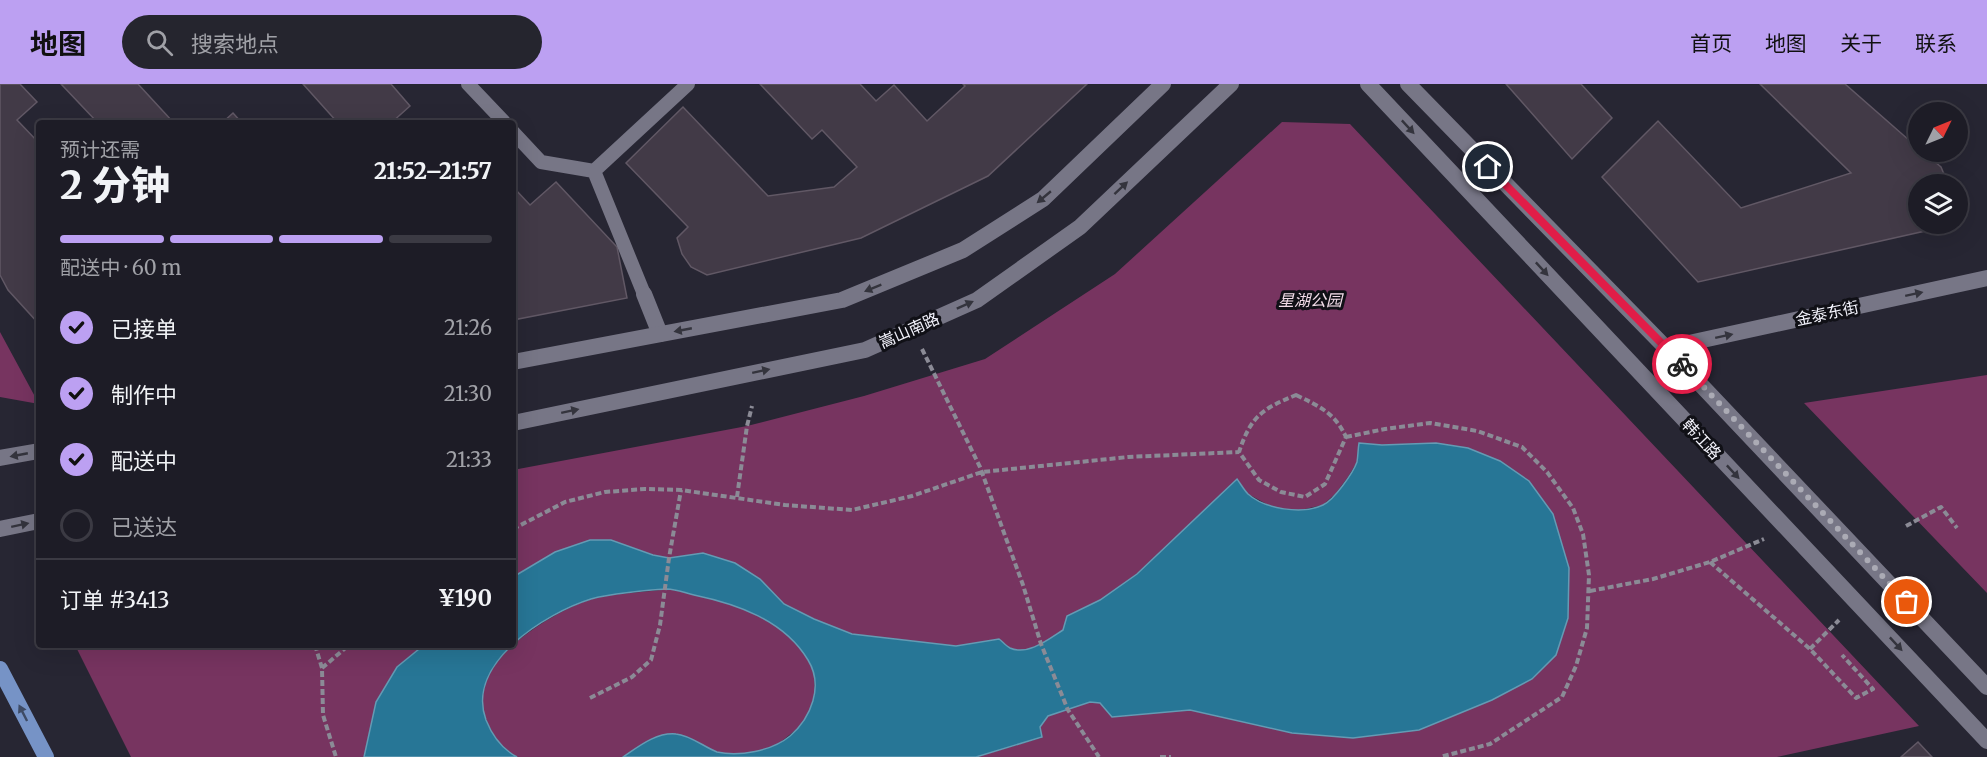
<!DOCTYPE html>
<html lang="zh">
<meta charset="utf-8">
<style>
:root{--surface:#1d1c26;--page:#25252e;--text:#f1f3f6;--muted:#a0a1a7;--line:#3b3a43;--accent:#bca0f2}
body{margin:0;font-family:Merriweather,"Noto Sans SC",serif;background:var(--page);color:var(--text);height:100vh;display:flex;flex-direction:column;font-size:22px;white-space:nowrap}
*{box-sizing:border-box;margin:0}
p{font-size:20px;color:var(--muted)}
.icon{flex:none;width:33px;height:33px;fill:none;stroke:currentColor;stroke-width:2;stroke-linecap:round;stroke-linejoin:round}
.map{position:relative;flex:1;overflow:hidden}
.side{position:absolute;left:36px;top:36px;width:480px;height:528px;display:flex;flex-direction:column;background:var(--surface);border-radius:6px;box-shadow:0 6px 24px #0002,0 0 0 2px var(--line)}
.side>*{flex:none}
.needle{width:39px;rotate:47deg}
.tools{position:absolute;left:1908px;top:18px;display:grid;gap:12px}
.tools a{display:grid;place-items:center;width:60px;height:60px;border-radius:50%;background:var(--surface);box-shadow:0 6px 24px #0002,0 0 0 2px var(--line);font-size:30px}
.pin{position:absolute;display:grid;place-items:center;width:51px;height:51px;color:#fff;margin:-26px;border:3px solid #fff;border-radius:50%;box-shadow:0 2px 6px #0007}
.courier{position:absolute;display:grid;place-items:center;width:60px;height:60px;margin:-30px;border:4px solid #e11d48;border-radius:50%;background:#fff;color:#222;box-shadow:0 2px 8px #0007}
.summary em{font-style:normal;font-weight:800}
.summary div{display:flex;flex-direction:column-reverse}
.summary{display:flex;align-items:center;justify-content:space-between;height:102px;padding:0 24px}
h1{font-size:39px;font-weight:800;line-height:45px}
.bar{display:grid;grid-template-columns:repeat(4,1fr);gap:9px 6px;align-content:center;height:72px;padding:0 24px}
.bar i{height:8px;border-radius:4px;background:var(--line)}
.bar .active{background:var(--accent)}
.bar p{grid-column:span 4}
.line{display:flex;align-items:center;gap:15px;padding:0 24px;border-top:2px solid var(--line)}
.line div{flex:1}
ol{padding:0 24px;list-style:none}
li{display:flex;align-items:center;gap:18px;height:66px}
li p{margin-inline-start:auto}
li .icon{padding:6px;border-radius:50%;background:var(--accent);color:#111;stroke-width:4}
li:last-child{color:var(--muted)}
li i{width:33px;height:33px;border:3px solid var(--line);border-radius:50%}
header{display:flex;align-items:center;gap:36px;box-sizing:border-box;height:84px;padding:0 30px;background:var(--accent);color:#111}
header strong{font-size:28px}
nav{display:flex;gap:33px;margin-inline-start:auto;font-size:21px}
.search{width:420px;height:54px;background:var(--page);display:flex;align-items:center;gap:15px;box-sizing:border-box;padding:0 21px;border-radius:33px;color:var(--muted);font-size:22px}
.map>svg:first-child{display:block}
</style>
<header>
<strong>地图</strong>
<div class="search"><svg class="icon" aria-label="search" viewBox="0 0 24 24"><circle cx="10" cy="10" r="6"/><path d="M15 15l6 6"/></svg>搜索地点</div>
<nav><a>首页</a><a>地图</a><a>关于</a><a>联系</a></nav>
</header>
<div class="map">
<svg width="1987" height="673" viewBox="0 0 1987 673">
<rect width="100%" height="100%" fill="#272633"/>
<path fill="#773460" d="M1282,38L1350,40L1919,642L1777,673H976L1041,654L1040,643L1048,632L1090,618L1100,619L1112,633L1190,626L1240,637L1419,646L1492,616L1532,595L1468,364L1436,359L1382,361L1359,359L1357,378L1348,393L1336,409L1323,421L1296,427L1272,423L1248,410L1237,395L1137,490L1100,516L1067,532L1063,546C1049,555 1028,572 1010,564C1006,562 1002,557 999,555L957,562L852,550L814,535L784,520L760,495L703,469L669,474L653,471L611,456H590L555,468L513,493V386L747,342L864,312L985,275L1115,190Z
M0,248L39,320L0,313Z
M1987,291V509L1804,319Z
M670,505L726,518L744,525L770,538L789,552L802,566L814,587L815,609L809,630L798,644L777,661L758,668L736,670L719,669L676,650L656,653L623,673H517C500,664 491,648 484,630C465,580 553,527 592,515C613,509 646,508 670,505Z
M75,561H424L397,583L376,618L364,673H131Z"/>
<path fill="#277696" stroke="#649bb4" stroke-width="1.5" d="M1359,359L1382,361L1436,359L1468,364L1500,377L1529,397L1553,430L1569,484L1568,534L1556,571L1532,595L1492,616L1419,646L1353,654L1292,649L1190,626L1112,633L1100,619L1090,618L1048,632L1040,643L1042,653L976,673H623C638,663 656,648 676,650C690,651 704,663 717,668C739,673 772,667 790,652C811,634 824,602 808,576C784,536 737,520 694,511C685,509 676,505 667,505C649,506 608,510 591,515C546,529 465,579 486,636C492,651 502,665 517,673H364L376,618L397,583L424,561H513V493L555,468L590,456H611L653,471L669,474L703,469L735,479L760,495L784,520L814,535L852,550L956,562L999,555C1002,557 1006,562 1010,564C1028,572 1049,555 1063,546L1067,532L1100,516L1137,490L1237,395C1240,399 1244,406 1248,410C1265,425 1302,431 1323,421C1334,416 1353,389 1357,378C1358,372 1358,365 1359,359Z"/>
<path fill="#423a47" stroke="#615865" stroke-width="1.5" d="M0,0H20L37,18L17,36L39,59V240L8,206L0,191Z
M61,0H138L173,38L98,39Z
M303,0H391L410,22L391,39H338Z
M760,0H860L876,17L894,1L927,37L965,2L963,0H1087L988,92L861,154L707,191L691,183L682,170L677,154L688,143L626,79L683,23L768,112L834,103L857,83L822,46L812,55Z
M1506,0H1581L1612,34L1572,75Z
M1760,0H1845L1918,64V68H1923L1941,83L1948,100H1918V140H1945L1943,143L1698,198L1602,93L1658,37L1741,124L1851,89Z
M233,29L242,39H222Z
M556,98L617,163L627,214L513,236V103L530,121Z
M1918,658L1932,673H1901Z"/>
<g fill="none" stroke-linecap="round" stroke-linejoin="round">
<path stroke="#8b8b96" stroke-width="4" stroke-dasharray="6 3" stroke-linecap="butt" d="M922,265L980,383L1023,501L1041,560L1068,626L1099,673
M1296,311C1319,322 1335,329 1346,353L1325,400L1305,413L1281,408L1259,396L1239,368C1251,332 1262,325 1296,311Z
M1346,353L1385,345L1430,339L1477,347L1522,363L1547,388L1573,424L1583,450L1589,491L1587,544L1576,582L1562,613L1490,660L1440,673
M737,413L747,342L752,322
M1906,442L1941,423L1957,444
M513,445L565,418L605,408L645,405L681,406L785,421L852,426L912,412L982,388L1128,373L1239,368
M1710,478L1810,565L1856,614L1873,605L1842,571
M1590,507L1653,495L1710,478L1764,455
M315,561L322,584L323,631L336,673
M1810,565L1839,536
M322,584L349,561
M590,614L632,593L651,576L660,541L669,474L681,406
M1160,673H1171"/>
<path stroke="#777686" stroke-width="14" d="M468,0L505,39
M513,48L541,78L594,87L644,210
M594,87L688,0"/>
<path stroke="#777686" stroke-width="16" d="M644,210L660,250
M1666,264L1987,194"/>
<path stroke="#777686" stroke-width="16" d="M1368,0L1987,657
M1408,0L1666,264L1987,603
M513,278L842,216L963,166L1043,115L1163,0
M513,339L865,266L977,216L1080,143L1231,0
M0,374L39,367
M0,445L39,437"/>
<path stroke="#7693c6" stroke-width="16" d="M0,585L46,673"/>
</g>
<defs><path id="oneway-solid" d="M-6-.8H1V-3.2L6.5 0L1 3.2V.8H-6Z" transform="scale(1.5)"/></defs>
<g fill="#34343d">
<use href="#oneway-solid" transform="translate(1408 43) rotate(47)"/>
<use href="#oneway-solid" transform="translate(1121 104) rotate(-43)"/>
<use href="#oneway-solid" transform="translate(1044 113) rotate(140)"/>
<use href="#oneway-solid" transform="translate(1542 185) rotate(47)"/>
<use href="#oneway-solid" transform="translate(873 204) rotate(158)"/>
<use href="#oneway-solid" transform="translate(1914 210) rotate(-12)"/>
<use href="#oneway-solid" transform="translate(965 221) rotate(-24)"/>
<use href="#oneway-solid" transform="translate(683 246) rotate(169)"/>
<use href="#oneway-solid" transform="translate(1724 252) rotate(-12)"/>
<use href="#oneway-solid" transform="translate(761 287) rotate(-12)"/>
<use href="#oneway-solid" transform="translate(570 327) rotate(-12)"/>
<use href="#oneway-solid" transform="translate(19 371) rotate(169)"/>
<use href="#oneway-solid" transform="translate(1733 388) rotate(47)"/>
<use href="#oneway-solid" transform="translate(20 441) rotate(-12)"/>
<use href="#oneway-solid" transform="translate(1896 560) rotate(47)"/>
</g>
<use fill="#3e4b65" href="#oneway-solid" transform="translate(23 629) rotate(-117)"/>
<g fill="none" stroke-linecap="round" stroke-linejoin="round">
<path stroke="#ababb5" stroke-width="6" stroke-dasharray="0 10.8" d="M1682,280L1907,518"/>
<path stroke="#e11d48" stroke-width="8" d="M1488,83L1682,280"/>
</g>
<g text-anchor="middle" stroke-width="6" stroke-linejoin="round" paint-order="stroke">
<g font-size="16" font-style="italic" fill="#f2dce8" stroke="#101016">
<text x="1310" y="222">星湖公园</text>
</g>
<g font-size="16" fill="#f2f2fb" stroke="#101016">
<text transform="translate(1827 229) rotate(-12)" y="6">金泰东街</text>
<text transform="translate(909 246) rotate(-24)" y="6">嵩山南路</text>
<text transform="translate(1702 355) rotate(47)" y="6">韩江路</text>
</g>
</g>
</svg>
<div class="tools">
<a><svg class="needle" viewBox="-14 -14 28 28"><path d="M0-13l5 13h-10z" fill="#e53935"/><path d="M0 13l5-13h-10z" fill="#a0a1a7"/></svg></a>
<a><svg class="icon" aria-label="layers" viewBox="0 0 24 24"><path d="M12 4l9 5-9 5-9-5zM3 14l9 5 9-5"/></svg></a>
</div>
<div class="pin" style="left:1907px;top:518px;background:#ea580c"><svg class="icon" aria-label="bag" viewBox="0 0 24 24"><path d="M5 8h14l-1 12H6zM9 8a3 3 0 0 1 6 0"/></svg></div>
<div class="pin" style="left:1488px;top:83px;background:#1f2937"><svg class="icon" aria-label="home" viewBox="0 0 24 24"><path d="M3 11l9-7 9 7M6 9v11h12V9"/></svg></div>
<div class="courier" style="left:1682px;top:280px"><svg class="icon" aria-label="bike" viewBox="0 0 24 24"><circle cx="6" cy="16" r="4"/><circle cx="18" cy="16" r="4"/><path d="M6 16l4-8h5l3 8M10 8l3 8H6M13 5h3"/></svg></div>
<section class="side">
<div class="summary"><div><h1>2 分钟</h1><p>预计还需</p></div><em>21:52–21:57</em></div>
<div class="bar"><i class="active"></i><i class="active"></i><i class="active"></i><i></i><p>配送中 · 60 m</p></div>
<ol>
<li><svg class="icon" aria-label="check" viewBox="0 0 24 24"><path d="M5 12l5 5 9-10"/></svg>已接单<p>21:26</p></li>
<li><svg class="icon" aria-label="check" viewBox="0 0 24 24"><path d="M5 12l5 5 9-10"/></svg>制作中<p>21:30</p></li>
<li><svg class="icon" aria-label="check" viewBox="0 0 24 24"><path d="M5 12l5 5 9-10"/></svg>配送中<p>21:33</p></li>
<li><i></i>已送达</li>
</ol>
<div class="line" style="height:78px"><div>订单 #3413</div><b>¥190</b></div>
</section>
</div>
